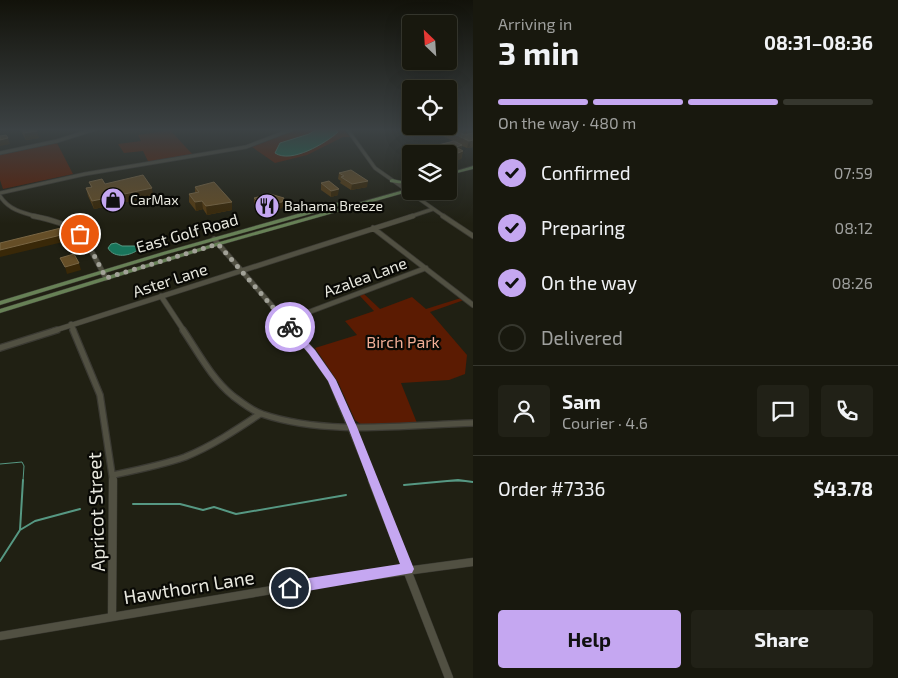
<!DOCTYPE html>
<meta charset="utf-8">
<style>
:root{--surface:#18180e;--page:#212117;--text:#f1f3f6;--muted:#9fa09e;--line:#36372e;--accent:#c5a7f1}
body{margin:0;font-family:"Exo 2",sans-serif;background:var(--page);color:var(--text);height:100vh;display:flex;flex-direction:column;font-size:19px;white-space:nowrap}
*{box-sizing:border-box;margin:0}
p{font-size:16px;color:var(--muted)}
.icon{flex:none;width:28px;height:28px;fill:none;stroke:currentColor;stroke-width:2;stroke-linecap:round;stroke-linejoin:round}
.map{position:relative;flex:1;overflow:hidden}
.side{display:flex;flex-direction:column;background:var(--surface);width:425px}
.side>*{flex:none}
.needle{width:32px;rotate:335deg}
.tools{position:absolute;left:402px;top:15px;display:grid;gap:10px}
.tools a{display:grid;place-items:center;width:55px;height:55px;border-radius:5px;background:var(--surface);box-shadow:0 5px 20px #0002,0 0 0 1px var(--line);font-size:25px}
.pin{position:absolute;display:grid;place-items:center;width:42px;height:42px;color:#fff;margin:-21px;border:2px solid #fff;border-radius:50%;box-shadow:0 1px 5px #0007}
.courier{position:absolute;display:grid;place-items:center;width:50px;height:50px;margin:-25px;border:4px solid #c5a7f1;border-radius:50%;background:#fff;color:#222;box-shadow:0 1px 6px #0007}
.headline em{font-style:normal;font-weight:700}
.headline div{display:flex;flex-direction:column-reverse}
.headline{display:flex;align-items:center;justify-content:space-between;height:85px;padding:0 25px}
h1{font-size:32px;font-weight:700;line-height:38px}
.bar{display:grid;grid-template-columns:repeat(4,1fr);gap:8px 5px;align-content:center;height:60px;padding:0 25px}
.bar i{height:6px;border-radius:4px;background:var(--line)}
.bar .current{background:var(--accent)}
.bar p{grid-column:span 4}
.line{display:flex;align-items:center;gap:12px;padding:0 25px;border-top:1px solid var(--line)}
.line div{flex:1}
.round{display:grid;place-items:center;flex:none;width:52px;height:52px;border-radius:5px;background:var(--page)}
ol{padding:0 25px;list-style:none}
li{display:flex;align-items:center;gap:15px;height:55px}
li p{margin-inline-start:auto}
li .icon{padding:5px;border-radius:50%;background:var(--accent);color:#111;stroke-width:4}
li:last-child{color:var(--muted)}
li i{width:28px;height:28px;border:2px solid var(--line);border-radius:50%}
.primary-button{display:flex;gap:10px;margin-top:auto;padding:10px 25px}
.primary-button a{flex:1;height:58px;border-radius:5px;background:var(--accent);color:#111;font-size:20px;font-weight:700;line-height:58px;text-align:center}
.primary-button a+a{background:var(--page);color:var(--text)}
main{display:flex;flex:1;min-height:0}
.map>svg:first-child{display:block}
</style>
<main>
<div class="map">
<svg width="473" height="678" viewBox="0 0 473 678">
<rect width="100%" height="100%" fill="#202013"/>
<path fill="#5b1b02" d="M298,129H343L350,137H343L307,155L275,163L252,147Z
M170,130L193,155L149,163L143,151L124,153L118,144L141,141L138,135Z
M57,143L73,174L3,189L0,180V155Z
M363,293L380,309L412,297L426,309L461,298L464,300L430,312L467,355L465,374L449,380L401,383L417,423L362,425L355,420L338,382L315,348L357,335L345,321L374,311L359,295Z"/>
<path fill="#18755b" stroke="#569883" d="M317,129H334L338,132C326,143 291,164 275,153L280,143L309,134Z
M116,243L122,246H137L139,249C131,256 114,259 108,248L111,244Z"/>
<g fill="none" stroke-linecap="round" stroke-linejoin="round">
<path stroke="#569883" stroke-width="1" d="M0,464L22,462L24,466L23,481
M447,481H465"/>
<path stroke="#569883" stroke-width="2" d="M404,485L458,480L473,482
M133,504H180L203,510L214,507L236,514L346,495
M20,530L23,480
M0,561L20,530L35,521L80,509"/>
<defs>
<path id="minor-far3" d="M347,129L375,168L445,217
M0,153L57,141L95,129
M0,193L85,174L246,147L293,129
M0,196C9,210 23,213 39,217
M409,217L433,209"/>
<path id="minor-far2" d="M33,216C84,226 82,235 106,278
M443,216L473,236
M373,228L473,305
M214,239L294,331
M161,296L184,331
M285,321L426,268
M71,324L74,331
M53,331L413,216"/>
<path id="minor-far1" d="M73,330L100,395L113,481
M183,330C198,352 212,379 233,396C241,402 252,411 262,414C327,436 405,425 473,423
M293,330L312,352L331,379L373,481
M0,348L57,330
M113,475C137,470 162,465 185,457C212,446 236,430 260,414"/>
<path id="minor" d="M372,480L449,678
M112,616L113,480
M0,636L295,586L473,562"/>
<path id="primary" d="M473,166V169L449,175V173Z
M392,179L411,183V185L390,182V180Z
M411,188V191L220,245L0,313V309L216,243Z
M344,201L346,202V204L167,254L0,305V301L163,252Z"/>
</defs>
<use href="#minor-far3" stroke="#3b3a33" stroke-width="4.5"/>
<use href="#minor-far2" stroke="#3b3a33" stroke-width="6"/>
<use href="#minor-far1" stroke="#3b3a33" stroke-width="8"/>
<use href="#minor" stroke="#3b3a33" stroke-width="9"/>
<use href="#primary" stroke="#3b3a33" stroke-width="1"/>
<use href="#minor-far3" stroke="#515042" stroke-width="3"/>
<use href="#minor-far2" stroke="#515042" stroke-width="4.5"/>
<use href="#minor-far1" stroke="#515042" stroke-width="5.5"/>
<use href="#minor" stroke="#515042" stroke-width="8"/>
<use href="#primary" fill="#678156" fill-rule="evenodd"/>
</g>
<path fill="#553b11" d="M20,130H36L39,138L26,140Z
M445,130H473V147L467,148L462,146L461,149L463,151L461,159L455,160L449,158V154H438L435,153L438,145L453,141L443,136Z
M339,173L367,187L351,190L340,183L341,181L338,179Z
M89,182L105,184L153,196L108,206L109,209L105,210L104,207L94,209L88,196L86,188L91,187Z
M321,183L338,195L331,197L321,190Z
M195,187L232,210L207,215L203,209L196,211L189,202V194L195,193Z
M254,198L283,204L282,208L261,212L254,204Z"/>
<path fill="#392808" d="M37,131L39,138L26,140L24,133Z
M8,138L10,144L0,146V140Z
M473,140V147L467,148L469,141Z
M462,145L460,152L463,151L461,159L455,160L458,153L456,147Z
M368,181L367,187L351,190L352,184Z
M152,188L153,196L108,206L109,209L105,210L103,202L106,198Z
M339,189L338,195L331,197V191Z
M284,198L283,204L282,208L261,212L262,205Z
M102,199L104,207L94,209L92,201Z
M202,201L203,209L196,211L195,202Z
M232,202V210L207,215L206,206Z
M63,233L65,239L62,240L63,242L0,257V250Z
M79,263L81,270L67,274L65,267Z"/>
<path fill="#654e27" stroke="#796644" d="M22,130H36L37,131L24,133Z
M446,130H455L465,135L473,133V140L469,141Z
M6,135L8,138L0,140V136Z
M454,141L462,145L456,147L463,151L458,153L438,145Z
M351,170L368,181L352,184L341,177L344,176L339,173Z
M143,175L152,188L106,198L107,201L103,202L102,199L92,201L86,188L92,187L89,182L102,179L105,184Z
M329,181L339,189L331,191L321,183Z
M214,182L232,202L206,206L202,201L195,202L189,194L199,192L195,187Z
M270,194L284,198L282,202L262,205L254,198Z
M61,228L63,233L60,234L61,235L0,250V243Z
M74,254L79,263L65,267L60,258Z"/>
<linearGradient id="sky" x2="0" y2="1"><stop stop-color="#12120a"/><stop offset="0.58" stop-color="#3c4244"/><stop offset="1" stop-color="#3c4244" stop-opacity="0"/></linearGradient>
<rect width="473" height="224" fill="url(#sky)"/>
<path fill="#c5a7f1" d="M290,324L315,350L336,380L357,427L414,569L412,573L290,594L285,592L284,588L285,583L290,581L400,564L348,427L328,381L309,354L288,329V325Z"/>
<g fill="none" stroke-linecap="round" stroke-linejoin="round">
<path stroke="#a2a298" stroke-width="5" stroke-dasharray="0 9" d="M80,234L88,244L106,278L218,244L290,327"/>
</g>
<defs>
<symbol id="shop-disc" viewBox="-11 -11 22 22"><circle r="9.5" fill="#c5a7f1" stroke="#090905"/><path d="M-5-2.5h2.3a2.7 3.5 0 0 1 5.4 0H5L5.5 6h-11ZM-1.5-2.5h3a1.5 2.3 0 0 0-3 0Z" fill="#111"/></symbol>
<symbol id="restaurant-disc" viewBox="-11 -11 22 22"><circle r="9.5" fill="#c5a7f1" stroke="#090905"/><path d="M-5-6h1v4h1v-4h1v4h1v-4h1v5L-1.5 .5V6h-2V.5L-5-1ZM5-6V6H3V1.5H1.5Q1.5-4 5-6Z" fill="#111"/></symbol>
</defs>
<g fill-rule="evenodd">
<use href="#shop-disc" x="99" y="186" width="28" height="28"/>
<use href="#restaurant-disc" x="253" y="192" width="28" height="28"/>
</g>
<g text-anchor="middle" stroke-width="4.5" stroke-linejoin="round" paint-order="stroke">
<g font-size="14" fill="#e8e8df" stroke="#090905" text-anchor="start">
<text x="130" y="205">CarMax</text>
<text x="284" y="211">Bahama Breeze</text>
</g>
<g font-size="16" fill="#e8e8df" stroke="#090905">
<text transform="translate(187 233) rotate(-16)" y="6">East Golf Road</text>
<text transform="translate(365 277) rotate(-20)" y="6">Azalea Lane</text>
<text transform="translate(170 280) rotate(-18)" y="6">Aster Lane</text>
</g>
<g font-size="16" fill="#f2ae96" stroke="#090905">
<text x="403" y="348">Birch Park</text>
</g>
<g font-size="19" fill="#e8e8df" stroke="#090905">
<text transform="translate(96 512) rotate(-92)" y="7">Apricot Street</text>
<text transform="translate(189 587) rotate(-9)" y="7">Hawthorn Lane</text>
</g>
</g>
</svg>
<div class="tools">
<a><svg class="needle" viewBox="-14 -14 28 28"><path d="M0-13l5 13h-10z" fill="#e53935"/><path d="M0 13l5-13h-10z" fill="#9fa09e"/></svg></a>
<a><svg class="icon" aria-label="locate" viewBox="0 0 24 24"><circle cx="12" cy="12" r="6"/><path d="M12 2v4M12 18v4M2 12h4M18 12h4"/></svg></a>
<a><svg class="icon" aria-label="layers" viewBox="0 0 24 24"><path d="M12 4l9 5-9 5-9-5zM3 14l9 5 9-5"/></svg></a>
</div>
<div class="pin" style="left:80px;top:234px;background:#ea580c"><svg class="icon" aria-label="bag" viewBox="0 0 24 24"><path d="M5 8h14l-1 12H6zM9 8a3 3 0 0 1 6 0"/></svg></div>
<div class="pin" style="left:290px;top:588px;background:#1f2937"><svg class="icon" aria-label="home" viewBox="0 0 24 24"><path d="M3 11l9-7 9 7M6 9v11h12V9"/></svg></div>
<div class="courier" style="left:290px;top:327px"><svg class="icon" aria-label="bike" viewBox="0 0 24 24"><circle cx="6" cy="16" r="4"/><circle cx="18" cy="16" r="4"/><path d="M6 16l4-8h5l3 8M10 8l3 8H6M13 5h3"/></svg></div>
</div>
<section class="side">
<div class="headline"><div><h1>3 min</h1><p>Arriving in</p></div><em>08:31–08:36</em></div>
<div class="bar"><i class="current"></i><i class="current"></i><i class="current"></i><i></i><p>On the way · 480 m</p></div>
<ol>
<li><svg class="icon" aria-label="check" viewBox="0 0 24 24"><path d="M5 12l5 5 9-10"/></svg>Confirmed<p>07:59</p></li>
<li><svg class="icon" aria-label="check" viewBox="0 0 24 24"><path d="M5 12l5 5 9-10"/></svg>Preparing<p>08:12</p></li>
<li><svg class="icon" aria-label="check" viewBox="0 0 24 24"><path d="M5 12l5 5 9-10"/></svg>On the way<p>08:26</p></li>
<li><i></i>Delivered</li>
</ol>
<div class="line" style="height:90px"><a class="round"><svg class="icon" aria-label="person" viewBox="0 0 24 24"><circle cx="12" cy="8" r="4"/><path d="M4 21q1-7 8-7t8 7"/></svg></a><div><b>Sam</b><p>Courier · 4.6</p></div><a class="round"><svg class="icon" aria-label="chat" viewBox="0 0 24 24"><path d="M4 5h16v11H9l-5 4z"/></svg></a><a class="round"><svg class="icon" aria-label="phone" viewBox="0 0 24 24"><path d="M5 4h4l2 5-3 2q2 4 5 5l2-3 5 2v4C11 20 4 13 5 4z"/></svg></a></div>
<div class="line" style="height:65px"><div>Order #7336</div><b>$43.78</b></div>
<div class="primary-button"><a>Help</a><a>Share</a></div>
</section>
</main>
